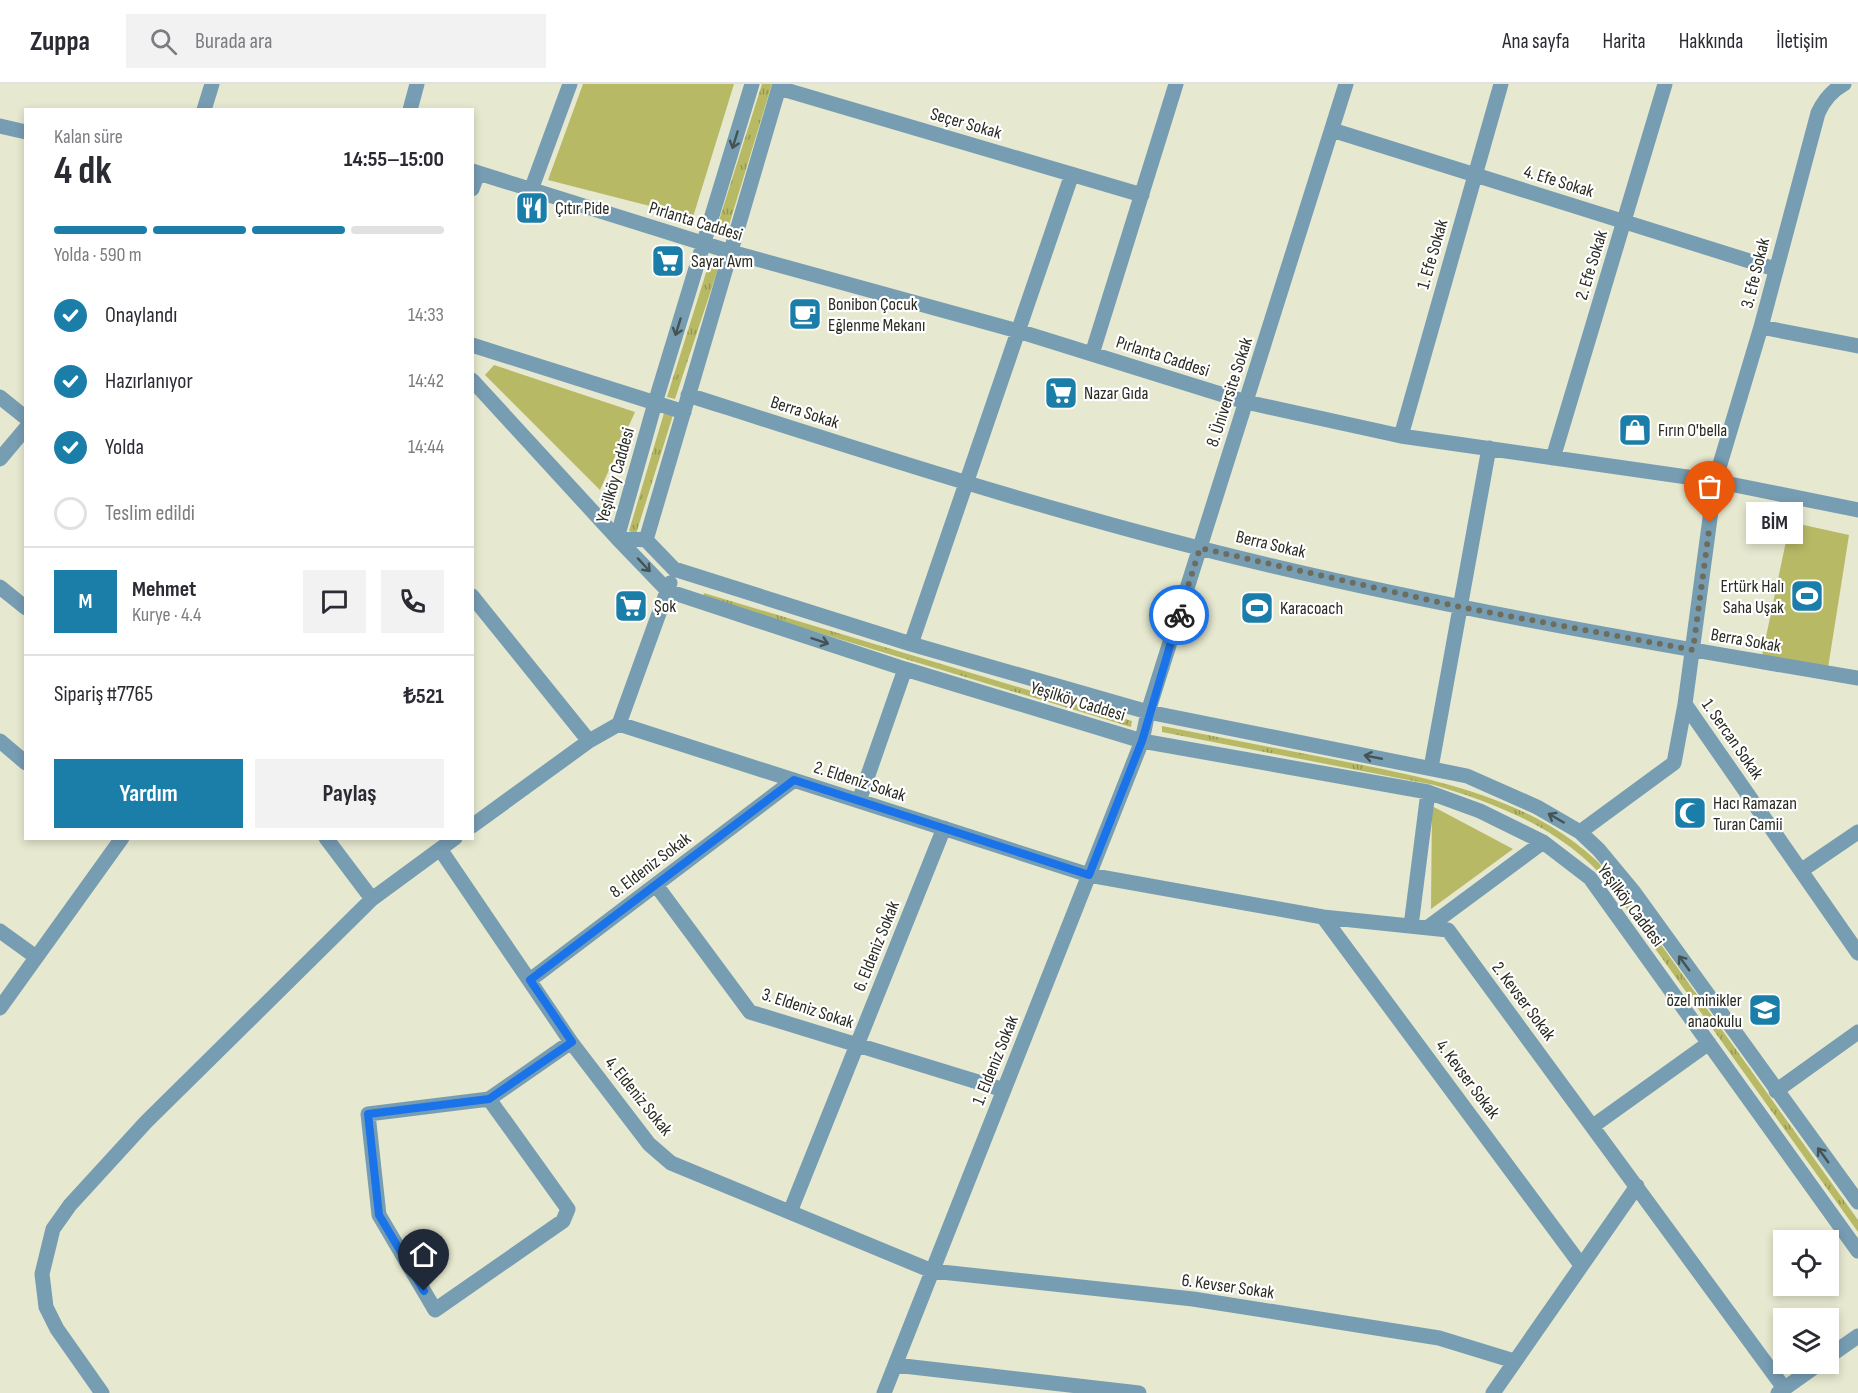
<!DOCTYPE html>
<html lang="tr">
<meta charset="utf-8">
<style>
:root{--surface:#fff;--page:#f2f2f3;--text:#2b2b33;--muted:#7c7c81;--line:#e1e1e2;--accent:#1b7ea9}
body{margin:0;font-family:"Sofia Sans Condensed",sans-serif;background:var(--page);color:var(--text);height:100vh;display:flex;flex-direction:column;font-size:22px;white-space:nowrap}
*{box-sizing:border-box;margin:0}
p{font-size:20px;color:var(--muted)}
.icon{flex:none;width:33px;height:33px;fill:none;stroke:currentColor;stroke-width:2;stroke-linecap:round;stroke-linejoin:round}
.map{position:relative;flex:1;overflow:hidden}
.details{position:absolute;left:24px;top:24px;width:450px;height:732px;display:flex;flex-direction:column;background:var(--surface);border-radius:0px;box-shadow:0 3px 9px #0003}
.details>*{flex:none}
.buttons{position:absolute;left:1773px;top:1146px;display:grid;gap:12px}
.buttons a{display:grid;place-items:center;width:66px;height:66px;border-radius:0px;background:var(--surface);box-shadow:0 3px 9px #0003;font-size:30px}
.pin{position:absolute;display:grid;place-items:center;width:51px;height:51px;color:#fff;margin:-62px -26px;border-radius:50% 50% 50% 0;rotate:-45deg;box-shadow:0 0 6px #0007}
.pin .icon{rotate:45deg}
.courier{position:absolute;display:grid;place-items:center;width:60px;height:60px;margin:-30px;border:4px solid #1a73e8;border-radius:50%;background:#fff;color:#222;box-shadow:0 2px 8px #0007}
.bubble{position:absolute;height:42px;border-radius:0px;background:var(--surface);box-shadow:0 3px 9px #0003;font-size:20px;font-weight:700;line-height:42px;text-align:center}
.overview em{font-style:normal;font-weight:700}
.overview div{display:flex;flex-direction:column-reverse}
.overview{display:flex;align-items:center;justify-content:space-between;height:102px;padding:0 30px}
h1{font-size:39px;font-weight:700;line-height:45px}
.bar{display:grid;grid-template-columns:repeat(4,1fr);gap:9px 6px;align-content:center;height:72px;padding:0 30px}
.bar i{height:8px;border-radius:4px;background:var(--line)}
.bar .on{background:var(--accent)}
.bar p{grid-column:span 4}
.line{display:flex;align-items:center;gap:15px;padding:0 30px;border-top:2px solid var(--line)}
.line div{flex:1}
.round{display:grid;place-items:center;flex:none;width:63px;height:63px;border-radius:0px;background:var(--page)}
ol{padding:0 30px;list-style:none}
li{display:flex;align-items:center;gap:18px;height:66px}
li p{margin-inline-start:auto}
li .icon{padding:6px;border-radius:50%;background:var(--accent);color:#fff;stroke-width:4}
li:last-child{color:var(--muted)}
li i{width:33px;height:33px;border:3px solid var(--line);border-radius:50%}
.button{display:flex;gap:12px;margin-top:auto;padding:12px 30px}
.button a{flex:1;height:69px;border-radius:0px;background:var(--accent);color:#fff;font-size:24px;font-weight:700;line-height:69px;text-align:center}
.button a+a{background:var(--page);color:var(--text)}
header{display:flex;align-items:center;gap:36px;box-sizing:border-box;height:84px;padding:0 30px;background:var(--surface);border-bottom:2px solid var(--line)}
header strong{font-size:28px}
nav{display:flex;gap:33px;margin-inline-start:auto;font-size:21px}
.search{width:420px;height:54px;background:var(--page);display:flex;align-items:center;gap:15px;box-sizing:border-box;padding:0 21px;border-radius:0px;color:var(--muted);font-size:22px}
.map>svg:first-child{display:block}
</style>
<header>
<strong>Zuppa</strong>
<div class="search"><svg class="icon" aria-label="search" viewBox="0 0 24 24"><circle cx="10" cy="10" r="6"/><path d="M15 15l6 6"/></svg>Burada ara</div>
<nav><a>Ana sayfa</a><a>Harita</a><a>Hakkında</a><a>İletişim</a></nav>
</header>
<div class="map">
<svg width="1858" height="1309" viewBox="0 0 1858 1309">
<defs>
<pattern id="grass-tufts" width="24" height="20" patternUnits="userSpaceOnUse" patternTransform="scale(1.5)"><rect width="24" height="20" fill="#b8b965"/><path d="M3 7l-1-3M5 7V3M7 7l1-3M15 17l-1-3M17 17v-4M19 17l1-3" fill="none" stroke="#969753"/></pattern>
</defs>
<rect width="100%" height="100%" fill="#e6e8cf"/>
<path fill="url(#grass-tufts)" d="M762,0H772L726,151L715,149Z
M710,176L720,179L675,315L667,313Z
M664,329L673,331L636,450L629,447Z
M704,509L1132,637L1131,643L703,514Z
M1162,642C1218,653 1275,664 1332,675C1433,695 1548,714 1617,799L1858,1136V1148L1611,803C1569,748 1499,720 1434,701L1162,648Z"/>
<path fill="#b8b965" d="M583,0H734L693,133L548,96Z
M494,281L635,328L600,406L485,291Z
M1790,438L1849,451L1828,584L1762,572Z
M1432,722L1513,765L1431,825Z"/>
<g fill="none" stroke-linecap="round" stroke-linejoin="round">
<path stroke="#779db3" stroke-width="15" d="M752,0L655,319L617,454L668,507L905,585L1142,657L1428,708L1480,727L1543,758L1590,794L1858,1167
M780,0L646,456L674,485L911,560L1148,628L1467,692L1537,723L1580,748L1599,766L1633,807L1858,1118
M1844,0C1831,7 1824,16 1818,29L1761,243L1715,397L1685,620L1858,869
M779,4L1142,111
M204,26L212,0
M410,26L417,0
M0,42L26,48
M1332,46L1775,185
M472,87L731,168L1018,247L1246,318L1401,352L1715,397L1858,426
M472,105L478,89
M531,106L570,0
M1761,243L1858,262
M472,261L684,328
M1092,270L1176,0
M472,296L617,454L646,456
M688,311C857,365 1026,420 1199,464C1416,519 1637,557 1858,594
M0,313L26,334
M1401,352L1501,0
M1553,374L1665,0
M0,375L26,344
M0,503L26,524
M472,512L589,657
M911,560L1072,90
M619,640L1089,791L1323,833L1448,846L1784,1304
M619,640L670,499
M0,657L26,679
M1431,684L1489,364
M859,717L905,585
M472,742L589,657L619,640
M1580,748L1674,679L1685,620
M326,754L372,815
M440,765L571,958L649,1060L671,1079L932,1187L1193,1215L1439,1254L1514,1277
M1802,786L1858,748
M656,801L750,928L1004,1006
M1323,833L1581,1181
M1411,842L1428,708
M1427,844L1543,758
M0,847L36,873
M530,896L794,696
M0,924L122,754
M1776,1007L1858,948
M489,1015L568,1125L563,1137L435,1226L379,1131L368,1030L489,1015L571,958
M1593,1042L1709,959
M790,1128L944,744
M1828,1273L1858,1252
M895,1281L1139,1309
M102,1309L57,1245L46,1223L42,1190L53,1145L70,1121L146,1038L372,815L455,754
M884,1309L1142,657L1148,628L1346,0
M1493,1309L1637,1102
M1778,1309L1819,1280"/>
</g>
<defs><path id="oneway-shaft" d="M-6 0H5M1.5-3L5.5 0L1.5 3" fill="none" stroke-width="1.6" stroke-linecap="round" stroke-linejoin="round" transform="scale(1.5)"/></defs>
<g stroke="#455355">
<use href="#oneway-shaft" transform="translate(735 56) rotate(107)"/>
<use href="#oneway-shaft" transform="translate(678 243) rotate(107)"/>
<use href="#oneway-shaft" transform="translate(644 481) rotate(47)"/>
<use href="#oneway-shaft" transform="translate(820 557) rotate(18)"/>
<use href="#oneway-shaft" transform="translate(1373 673) rotate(-169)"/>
<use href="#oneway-shaft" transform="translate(1556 734) rotate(-150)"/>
<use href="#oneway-shaft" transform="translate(1684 879) rotate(-126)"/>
<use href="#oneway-shaft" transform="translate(1823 1071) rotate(-126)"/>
</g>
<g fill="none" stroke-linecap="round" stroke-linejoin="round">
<path stroke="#6c6d5f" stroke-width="6" stroke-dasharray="0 10.8" d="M1179,531L1200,464L1460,523L1693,566L1710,439"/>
<path stroke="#1a73e8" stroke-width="8" d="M424,1207L379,1131L368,1030L489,1015L572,958L530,896L794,696L1089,791L1142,657L1179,531"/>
</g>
<defs>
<symbol id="restaurant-square" viewBox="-11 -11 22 22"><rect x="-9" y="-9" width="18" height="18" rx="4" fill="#1b7ea9" stroke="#fff"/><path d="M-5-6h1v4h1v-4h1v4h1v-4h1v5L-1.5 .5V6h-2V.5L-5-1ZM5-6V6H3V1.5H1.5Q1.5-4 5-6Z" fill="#fff"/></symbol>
<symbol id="supermarket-square" viewBox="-11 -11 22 22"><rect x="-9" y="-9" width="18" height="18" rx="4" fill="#1b7ea9" stroke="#fff"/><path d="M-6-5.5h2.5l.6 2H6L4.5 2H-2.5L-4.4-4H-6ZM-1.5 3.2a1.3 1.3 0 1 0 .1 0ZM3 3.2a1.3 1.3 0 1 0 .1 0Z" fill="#fff"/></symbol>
<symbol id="cafe-square" viewBox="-11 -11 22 22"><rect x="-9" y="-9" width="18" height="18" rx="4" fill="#1b7ea9" stroke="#fff"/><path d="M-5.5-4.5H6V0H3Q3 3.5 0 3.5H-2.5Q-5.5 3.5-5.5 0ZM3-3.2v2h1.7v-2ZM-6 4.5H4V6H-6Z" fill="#fff"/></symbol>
<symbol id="shop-square" viewBox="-11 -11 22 22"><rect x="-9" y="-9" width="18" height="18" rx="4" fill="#1b7ea9" stroke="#fff"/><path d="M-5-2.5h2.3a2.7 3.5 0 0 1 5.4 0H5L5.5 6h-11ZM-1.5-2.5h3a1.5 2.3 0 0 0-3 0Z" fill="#fff"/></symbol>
<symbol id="stadium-square" viewBox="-11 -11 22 22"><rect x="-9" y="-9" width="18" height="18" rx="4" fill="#1b7ea9" stroke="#fff"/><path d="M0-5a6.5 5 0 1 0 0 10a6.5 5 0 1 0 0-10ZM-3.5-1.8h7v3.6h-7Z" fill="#fff"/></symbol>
<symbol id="mosque-square" viewBox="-11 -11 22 22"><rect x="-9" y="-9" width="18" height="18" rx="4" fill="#1b7ea9" stroke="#fff"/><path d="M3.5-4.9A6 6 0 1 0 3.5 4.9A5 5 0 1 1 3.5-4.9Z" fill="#fff"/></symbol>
<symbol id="school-square" viewBox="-11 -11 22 22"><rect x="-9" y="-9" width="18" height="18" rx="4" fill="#1b7ea9" stroke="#fff"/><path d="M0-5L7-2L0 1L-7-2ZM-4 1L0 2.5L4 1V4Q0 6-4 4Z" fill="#fff"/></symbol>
</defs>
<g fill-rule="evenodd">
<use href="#restaurant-square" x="513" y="105" width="38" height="38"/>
<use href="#supermarket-square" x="649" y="158" width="38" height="38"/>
<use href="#cafe-square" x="786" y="211" width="38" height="38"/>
<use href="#supermarket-square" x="1042" y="290" width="38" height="38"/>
<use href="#shop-square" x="1616" y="327" width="38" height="38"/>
<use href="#stadium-square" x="1788" y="493" width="38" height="38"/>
<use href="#supermarket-square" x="612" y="503" width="38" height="38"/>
<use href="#stadium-square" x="1238" y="505" width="38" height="38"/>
<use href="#mosque-square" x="1671" y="710" width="38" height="38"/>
<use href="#school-square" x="1746" y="907" width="38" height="38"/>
</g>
<g text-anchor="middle" stroke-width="4.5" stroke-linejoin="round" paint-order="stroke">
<g font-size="18" fill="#2a2b22" stroke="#fff">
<text transform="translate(966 39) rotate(16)" y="6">Seçer Sokak</text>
<text transform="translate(1559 97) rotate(17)" y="6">4. Efe Sokak</text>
<text transform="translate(696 137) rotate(17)" y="6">Pırlanta Caddesi</text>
<text transform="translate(1432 170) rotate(-74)" y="6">1. Efe Sokak</text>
<text transform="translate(1591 181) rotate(-73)" y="6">2. Efe Sokak</text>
<text transform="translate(1755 189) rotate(-76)" y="6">3. Efe Sokak</text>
<text transform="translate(1163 272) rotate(18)" y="6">Pırlanta Caddesi</text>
<text transform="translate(1229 308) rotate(-72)" y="6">8. Üniversite Sokak</text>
<text transform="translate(805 328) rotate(18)" y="6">Berra Sokak</text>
<text transform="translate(615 391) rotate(-74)" y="6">Yeşilköy Caddesi</text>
<text transform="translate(1271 460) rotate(13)" y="6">Berra Sokak</text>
<text transform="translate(1746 556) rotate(10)" y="6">Berra Sokak</text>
<text transform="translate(1078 617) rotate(17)" y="6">Yeşilköy Caddesi</text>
<text transform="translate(1733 655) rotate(55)" y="6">1. Sercan Sokak</text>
<text transform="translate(860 697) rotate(18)" y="6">2. Eldeniz Sokak</text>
<text transform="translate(650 781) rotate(-37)" y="6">8. Eldeniz Sokak</text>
<text transform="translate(1631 821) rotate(53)" y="6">Yeşilköy Caddesi</text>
<text transform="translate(876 862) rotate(-68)" y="6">6. Eldeniz Sokak</text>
<text transform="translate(1524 917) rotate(53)" y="6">2. Kevser Sokak</text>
<text transform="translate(808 924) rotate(18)" y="6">3. Eldeniz Sokak</text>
<text transform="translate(995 976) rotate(-68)" y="6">1. Eldeniz Sokak</text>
<text transform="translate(1468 995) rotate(53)" y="6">4. Kevser Sokak</text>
<text transform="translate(639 1012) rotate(51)" y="6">4. Eldeniz Sokak</text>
<text transform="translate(1228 1202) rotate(8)" y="6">6. Kevser Sokak</text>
</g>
<g font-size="18" fill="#2a2b22" stroke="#fff" text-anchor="start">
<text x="555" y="130">Çıtır Pide</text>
<text x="691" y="183">Sayar Avm</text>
<text x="828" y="226">Bonibon Çocuk<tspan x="828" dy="21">Eğlenme Mekanı</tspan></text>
<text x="1084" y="315">Nazar Gıda</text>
<text x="1658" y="352">Fırın O'bella</text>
<text x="1784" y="508" text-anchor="end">Ertürk Halı<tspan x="1784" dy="21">Saha Uşak</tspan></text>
<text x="654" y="528">Şok</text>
<text x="1280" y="530">Karacoach</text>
<text x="1713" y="725">Hacı Ramazan<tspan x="1713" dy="21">Turan Camii</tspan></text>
<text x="1742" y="922" text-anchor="end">özel minikler<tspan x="1742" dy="21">anaokulu</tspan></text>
</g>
</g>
</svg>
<div class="buttons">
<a><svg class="icon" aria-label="locate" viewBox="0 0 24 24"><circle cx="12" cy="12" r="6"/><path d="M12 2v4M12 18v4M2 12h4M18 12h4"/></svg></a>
<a><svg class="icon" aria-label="layers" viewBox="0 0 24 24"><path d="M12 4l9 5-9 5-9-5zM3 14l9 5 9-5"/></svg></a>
</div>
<div class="pin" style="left:1710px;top:439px;background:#ea580c"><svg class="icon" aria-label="bag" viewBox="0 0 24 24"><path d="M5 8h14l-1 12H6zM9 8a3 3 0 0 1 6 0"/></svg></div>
<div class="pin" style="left:424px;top:1207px;background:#1f2937"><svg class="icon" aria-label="home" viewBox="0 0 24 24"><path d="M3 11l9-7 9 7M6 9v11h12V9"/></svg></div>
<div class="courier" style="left:1179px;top:531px"><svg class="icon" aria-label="bike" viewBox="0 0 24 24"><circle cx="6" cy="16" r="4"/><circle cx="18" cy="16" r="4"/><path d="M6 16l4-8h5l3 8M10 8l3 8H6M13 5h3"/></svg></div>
<div class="bubble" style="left:1746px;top:418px;width:57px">BİM</div>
<section class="details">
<div class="overview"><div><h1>4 dk</h1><p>Kalan süre</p></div><em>14:55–15:00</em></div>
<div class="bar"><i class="on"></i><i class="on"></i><i class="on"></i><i></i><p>Yolda · 590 m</p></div>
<ol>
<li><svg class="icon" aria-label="check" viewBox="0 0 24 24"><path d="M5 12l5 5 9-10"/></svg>Onaylandı<p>14:33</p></li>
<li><svg class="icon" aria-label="check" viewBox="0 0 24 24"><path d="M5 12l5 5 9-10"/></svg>Hazırlanıyor<p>14:42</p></li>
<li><svg class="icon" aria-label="check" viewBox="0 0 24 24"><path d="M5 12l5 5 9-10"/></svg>Yolda<p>14:44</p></li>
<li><i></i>Teslim edildi</li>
</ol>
<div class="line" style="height:108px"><b class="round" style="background:var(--accent);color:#fff">M</b><div><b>Mehmet</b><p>Kurye · 4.4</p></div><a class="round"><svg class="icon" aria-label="chat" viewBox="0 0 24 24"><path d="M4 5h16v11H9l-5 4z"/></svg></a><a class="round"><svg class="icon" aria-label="phone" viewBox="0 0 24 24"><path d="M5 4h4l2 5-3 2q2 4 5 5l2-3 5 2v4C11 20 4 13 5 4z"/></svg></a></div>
<div class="line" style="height:78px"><div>Sipariş #7765</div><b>₺521</b></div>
<div class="button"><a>Yardım</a><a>Paylaş</a></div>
</section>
</div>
